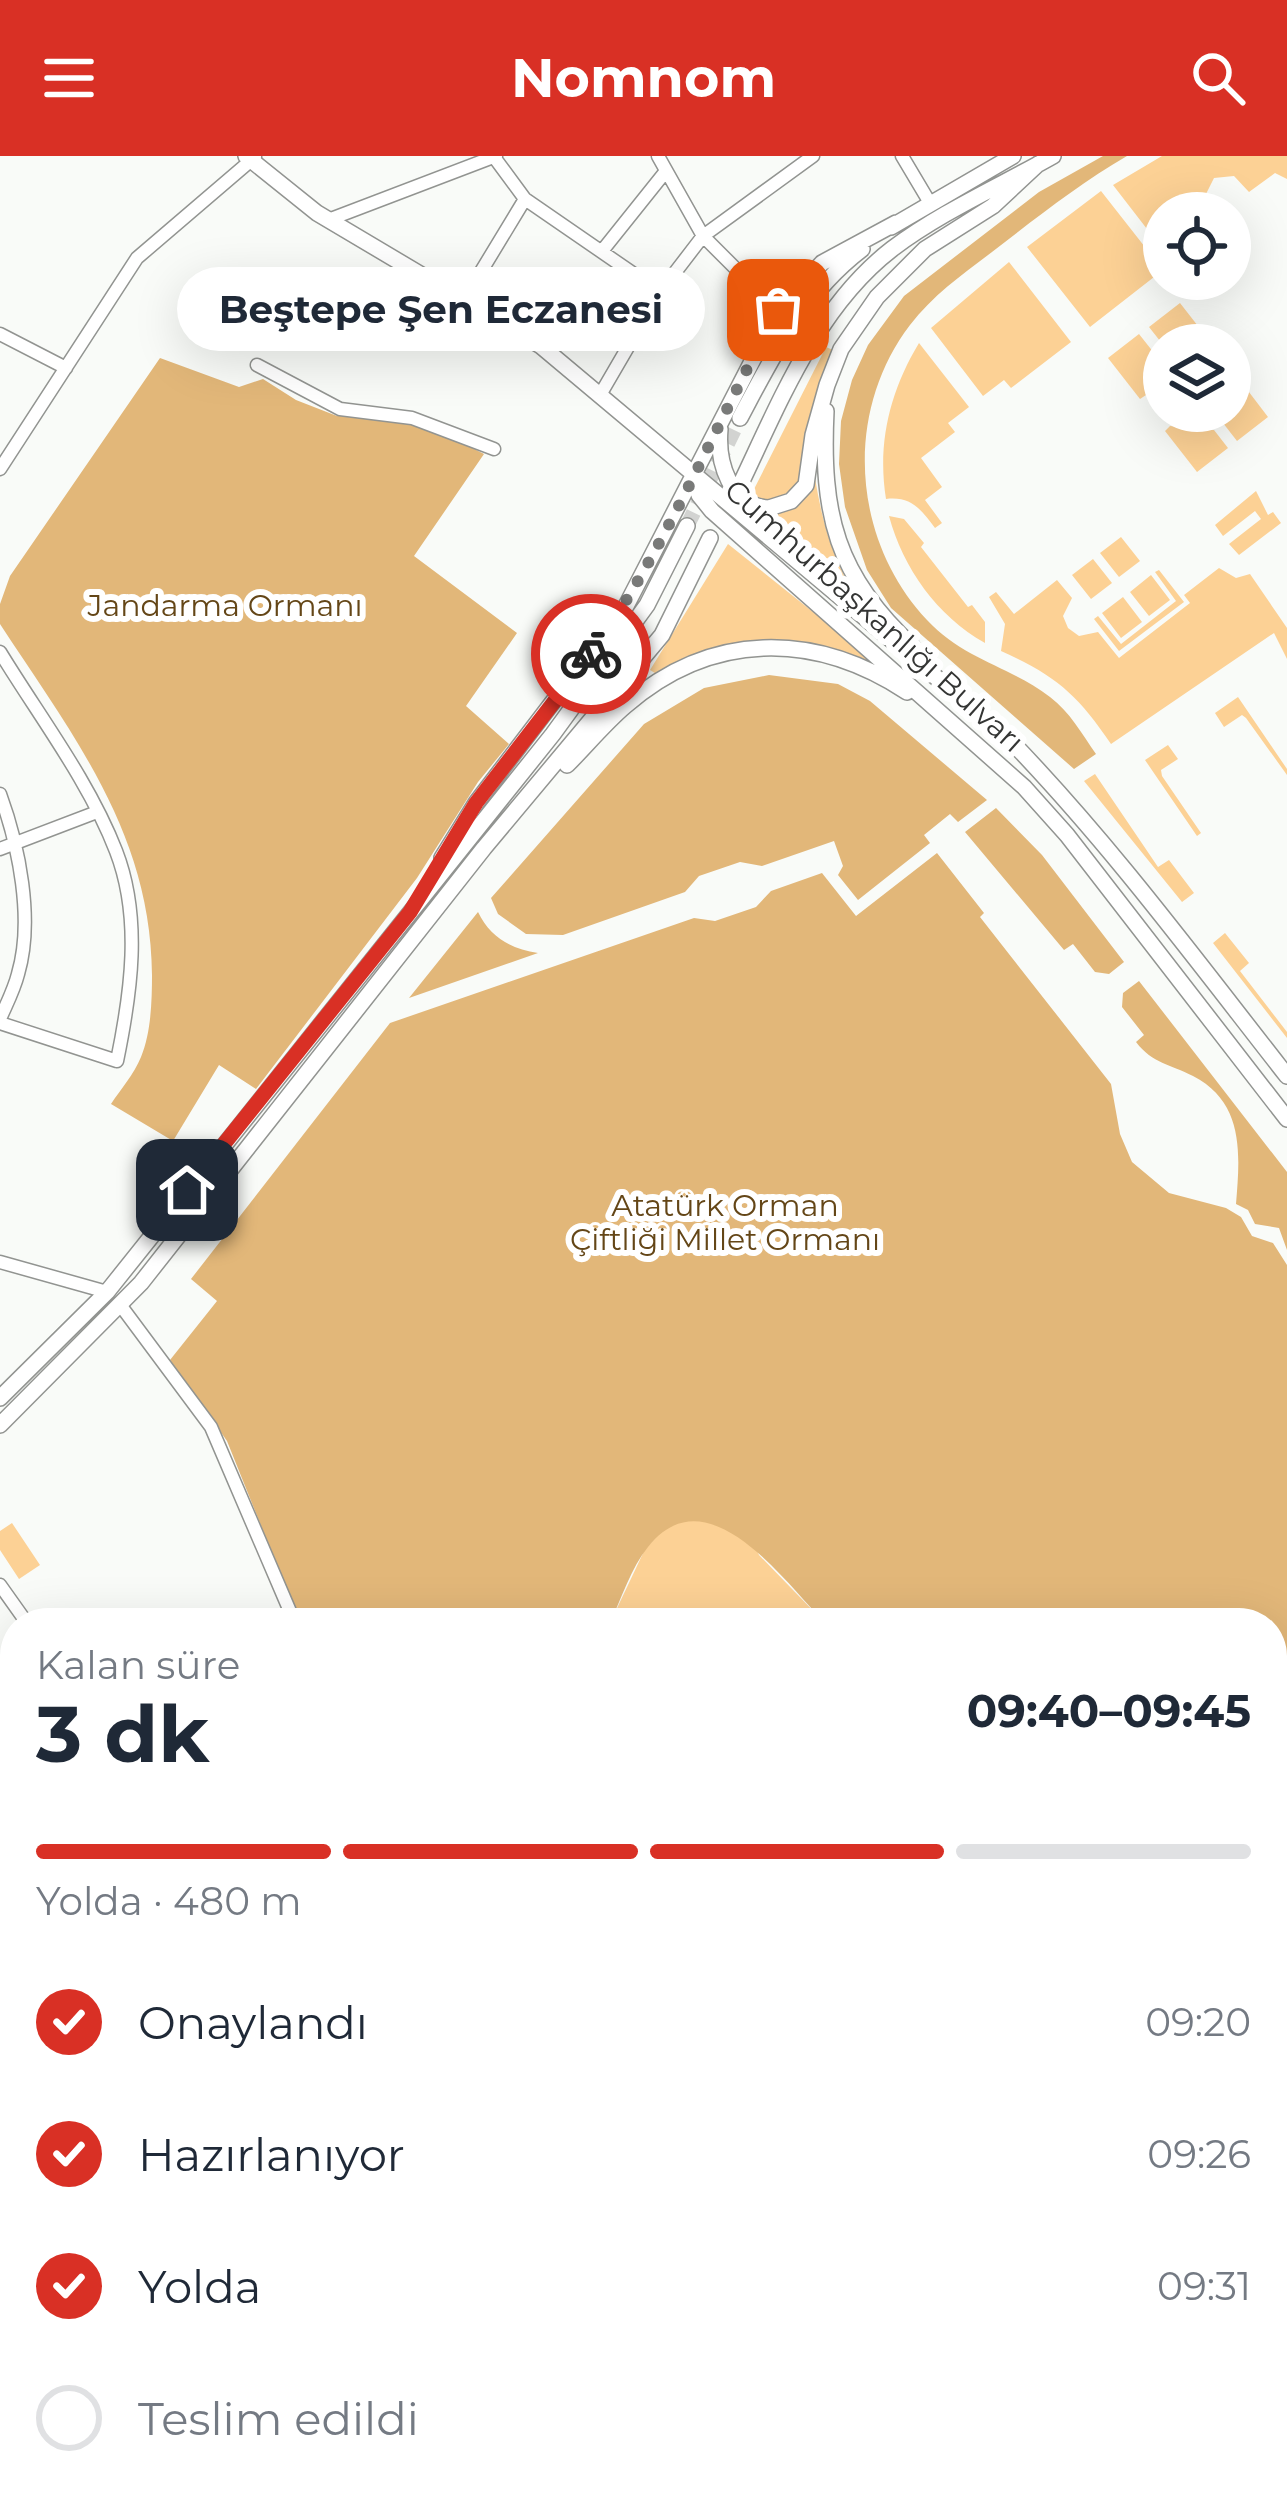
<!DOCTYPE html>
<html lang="tr">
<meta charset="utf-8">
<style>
:root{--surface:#fff;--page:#f6f6f7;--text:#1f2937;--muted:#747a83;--line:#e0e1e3;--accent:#d93025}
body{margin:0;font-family:Montserrat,sans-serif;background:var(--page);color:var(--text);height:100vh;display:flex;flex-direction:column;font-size:45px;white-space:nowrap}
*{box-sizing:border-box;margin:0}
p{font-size:39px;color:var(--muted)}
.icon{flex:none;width:66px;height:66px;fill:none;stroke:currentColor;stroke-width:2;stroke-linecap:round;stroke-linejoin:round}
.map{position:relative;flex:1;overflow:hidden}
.panel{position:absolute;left:0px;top:1452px;width:1287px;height:903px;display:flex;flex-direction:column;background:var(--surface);border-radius:48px 48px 0 0;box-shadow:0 12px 48px #0002}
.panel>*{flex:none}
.controls{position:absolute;left:1143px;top:36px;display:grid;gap:24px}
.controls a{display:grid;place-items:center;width:108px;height:108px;border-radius:50%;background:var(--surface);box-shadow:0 12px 48px #0002;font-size:60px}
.pin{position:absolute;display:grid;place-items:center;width:102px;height:102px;color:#fff;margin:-51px;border-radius:24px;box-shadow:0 6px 18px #0006}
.courier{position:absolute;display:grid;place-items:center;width:120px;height:120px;margin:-60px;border:9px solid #d93025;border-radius:50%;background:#fff;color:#222;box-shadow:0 3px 15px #0007}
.bubble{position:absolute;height:84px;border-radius:42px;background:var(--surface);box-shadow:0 12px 48px #0002;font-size:39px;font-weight:700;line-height:84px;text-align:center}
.head em{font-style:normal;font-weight:700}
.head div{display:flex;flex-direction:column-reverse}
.head{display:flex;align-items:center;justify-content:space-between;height:204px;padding:0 36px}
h1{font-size:78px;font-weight:700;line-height:90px}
.bar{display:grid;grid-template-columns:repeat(4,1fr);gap:18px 12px;align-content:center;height:144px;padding:0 36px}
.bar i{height:15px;border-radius:9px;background:var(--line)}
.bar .current{background:var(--accent)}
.bar p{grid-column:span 4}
ol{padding:0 36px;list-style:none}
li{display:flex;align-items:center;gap:36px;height:132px}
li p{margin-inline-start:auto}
li .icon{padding:12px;border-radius:50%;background:var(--accent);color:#fff;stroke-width:4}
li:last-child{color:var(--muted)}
li i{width:66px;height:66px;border:6px solid var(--line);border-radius:50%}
header{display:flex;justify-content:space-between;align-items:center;height:156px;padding:0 36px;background:var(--accent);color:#fff;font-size:54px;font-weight:700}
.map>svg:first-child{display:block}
</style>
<header><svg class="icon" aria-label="menu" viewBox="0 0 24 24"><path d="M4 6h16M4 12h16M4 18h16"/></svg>Nomnom<svg class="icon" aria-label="search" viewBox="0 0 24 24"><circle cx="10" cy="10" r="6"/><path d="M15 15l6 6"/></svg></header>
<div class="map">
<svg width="1287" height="2353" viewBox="0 0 1287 2353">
<rect width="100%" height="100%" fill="#f9fbf8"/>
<path fill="#fcd195" d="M1162,0H1287V23L1275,17L1249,36L1234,20L1214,22L1205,40L1213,57H1164V95L1113,29Z
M1101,35L1163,114L1090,171L1027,91Z
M1009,106L1071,186L1011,232L1004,224L983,240L931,172Z
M1180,147L1212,188L1211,189L1164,190L1149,171Z
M1139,178L1154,197L1146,239L1140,243L1108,202Z
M919,187L969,251L948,267L955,276L921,302L942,331L925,344L942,367L935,372C921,353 911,340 886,343C877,287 890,235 919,187Z
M826,191L833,194C826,226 815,314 795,335C782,348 766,345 749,343Z
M1236,219L1268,261L1237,285L1223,267L1225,255H1230L1231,224Z
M1170,270L1214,274L1228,292L1197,316L1165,275Z
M815,322C823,371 836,417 868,456L746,355C779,348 797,363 815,322Z
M1256,335L1268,359L1273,356L1281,367L1239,399L1229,388L1261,363L1255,355L1223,380L1215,369Z
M889,360L904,363L924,387L921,391L968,451L972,449L985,466V487C937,460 903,412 889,360Z
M1121,381L1140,405L1119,421L1100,397Z
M728,388L897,523C808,476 747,470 658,519L650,514Z
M1093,403L1112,427L1091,443L1072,419Z
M1219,412L1236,422L1250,418L1287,472V503L1274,477L1111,588C1077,538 1056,520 1001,495L1005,468L989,441L996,436L1014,458L1057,424L1072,442L1063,460L1068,472L1079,480L1098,476L1119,502L1190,447L1184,439Z
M1159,414L1184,446L1119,495L1094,463L1098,460L1121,488L1176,445L1155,416Z
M1151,419L1170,444L1149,460L1130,436Z
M1123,441L1142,466L1121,482L1102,457Z
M1238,541L1287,613V619L1246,562L1242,559L1224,571L1215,557Z
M1168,589L1178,603L1161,614L1162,620L1201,677L1197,680L1145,604Z
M1095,618L1158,711L1169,704L1194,737L1182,746L1084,625Z
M1225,777L1249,807L1240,815L1287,876V882L1213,787Z
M533,834L759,1399L825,1467H610L645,1393L660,1377Z
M12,1367L40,1409L19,1423L0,1394V1375Z
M0,1839L15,1865V2340H196L200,2353H0Z
M364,2340H773L799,2353H367Z
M935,2340H1019L1024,2348L1016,2353H943Z"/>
<path fill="#e2b779" d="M1103,0H1127C1079,28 1036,62 992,96C963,118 933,139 910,169C843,257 852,384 927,464C964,504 1010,510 1050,541C1070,556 1082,578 1096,598L1074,613L891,452L867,414L845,351L839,308L841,265L852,224L868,189L904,140L1039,36Z
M160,202L239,231L263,223L296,244L337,260L362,258L435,273L484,298L414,400L517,477L466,550L509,588L478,626L417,722L256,933L219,909L173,985L111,948C121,933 134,918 141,901C151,877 152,845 152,819C151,678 74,581 0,468V448L10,420Z
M769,519L838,528L870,545L987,644L958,666L950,658L924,679L930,687L858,744L838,719L843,710L834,685L762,710L740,706L699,720L685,736L563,779L526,778L498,758L491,742L644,568L704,532Z
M996,652L1042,699L1124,806L1109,818L1095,816L1073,788L1064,794L965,676Z
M937,697L984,757L980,761L1111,928L1120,978L1132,1006L1169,1037L1226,1052L1241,1061L1252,1080L1273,1087L1287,1109V2189L1272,2181V1467H825C784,1425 707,1316 648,1391C631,1412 621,1443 610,1467H300L227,1285L170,1204L217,1145L191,1123L390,867L694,762L715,765L756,751L771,735L822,717L856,760Z
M478,756C490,781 511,793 538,797L409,842Z
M1139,825L1287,1016V1094L1279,1072L1255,1068L1248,1054L1236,1048C1240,999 1245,947 1193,920C1170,908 1153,908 1136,886L1144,879L1122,851L1123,837Z
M196,2340H364L367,2353H200Z
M1077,2340H1194L1201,2342L1207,2353H1067L1069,2346Z"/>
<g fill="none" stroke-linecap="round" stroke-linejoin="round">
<path stroke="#d2d3d1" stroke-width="15" stroke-dasharray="15 8" stroke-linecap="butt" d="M687,370L740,262"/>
<defs>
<path id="minor" d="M658,0L703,80L778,155
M902,0L930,47
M494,1L525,43L660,136
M328,64L496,0
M602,95L666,15
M465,142L525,43
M0,178L66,212
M257,209L340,253L412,262L494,293
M600,239L660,136L703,80L813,0
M0,313L137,102L255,1
M0,496C39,560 89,625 116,695C142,762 131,837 117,905L0,867
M0,638C19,690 34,764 18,818C14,834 6,849 0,863
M0,693L97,656
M0,1106L107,1136
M121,1150L211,1271L295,1467
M0,1429L27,1467
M0,1747L15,1771
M0,1821L15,1848
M0,2226L15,2219
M0,2235L9,2252L15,2249
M180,2340L184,2353"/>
<path id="major" d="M246,0L317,57L541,190L1006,580C1109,686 1196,804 1287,920
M891,71L1013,0
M826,255C821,358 836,420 913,491
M740,262C774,198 803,138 862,93
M720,273C717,307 730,350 769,352L791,345L806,329L813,279L827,229L841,193L877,141L925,93L993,50L1038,8
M694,318L699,339L712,355L1024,631L1067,679L1287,963
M742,325C781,243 818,150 892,93C941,56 1000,30 1053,0
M567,609C586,590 604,568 625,550C711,475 814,475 907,536
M442,702L476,647L626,450L778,155L822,107L896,67
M0,1242L107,1136L553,578L647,449L687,370
M0,1269L141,1127L484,692L662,479L710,382"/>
</defs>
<use href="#minor" stroke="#929491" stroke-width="15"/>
<use href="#major" stroke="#929491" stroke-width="18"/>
<use href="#minor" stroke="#fff" stroke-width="12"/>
<use href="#major" stroke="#fff" stroke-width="15"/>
</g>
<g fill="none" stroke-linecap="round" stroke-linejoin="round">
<path stroke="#797a79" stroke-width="12" stroke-dasharray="0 21.6" d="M591,498C667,391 715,269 778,154"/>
<path stroke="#d93025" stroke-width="15" d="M187,1034L410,756L476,647L591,498"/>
</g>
<g text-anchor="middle" stroke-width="12" stroke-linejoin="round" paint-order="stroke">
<g font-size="30" fill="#644617" stroke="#fff">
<text x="225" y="460">Jandarma Ormanı</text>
<text x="725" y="1060">Atatürk Orman<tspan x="725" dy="34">Çiftliği Millet Ormanı</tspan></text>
</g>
<g font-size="30" fill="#343534" stroke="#fff">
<text transform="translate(874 460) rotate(42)" y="10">Cumhurbaşkanlığı Bulvarı</text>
</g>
</g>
</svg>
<div class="controls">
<a><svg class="icon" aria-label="locate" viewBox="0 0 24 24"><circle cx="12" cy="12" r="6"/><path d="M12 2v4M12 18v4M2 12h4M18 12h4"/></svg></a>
<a><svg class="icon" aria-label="layers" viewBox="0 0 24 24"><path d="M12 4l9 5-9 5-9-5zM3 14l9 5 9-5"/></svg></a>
</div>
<div class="pin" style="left:778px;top:154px;background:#ea580c"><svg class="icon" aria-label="bag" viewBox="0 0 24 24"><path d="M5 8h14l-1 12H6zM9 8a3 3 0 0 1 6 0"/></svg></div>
<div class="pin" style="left:187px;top:1034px;background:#1f2937"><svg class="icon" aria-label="home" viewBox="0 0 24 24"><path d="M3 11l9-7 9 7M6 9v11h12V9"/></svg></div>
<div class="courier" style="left:591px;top:498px"><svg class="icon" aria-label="bike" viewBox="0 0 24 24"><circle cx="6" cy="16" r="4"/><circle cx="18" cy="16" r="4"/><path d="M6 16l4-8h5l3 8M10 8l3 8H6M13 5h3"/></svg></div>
<div class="bubble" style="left:177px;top:111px;width:528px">Beştepe Şen Eczanesi</div>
<section class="panel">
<div class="head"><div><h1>3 dk</h1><p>Kalan süre</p></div><em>09:40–09:45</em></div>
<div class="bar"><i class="current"></i><i class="current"></i><i class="current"></i><i></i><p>Yolda · 480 m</p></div>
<ol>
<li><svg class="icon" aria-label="check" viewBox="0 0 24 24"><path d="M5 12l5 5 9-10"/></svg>Onaylandı<p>09:20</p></li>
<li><svg class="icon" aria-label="check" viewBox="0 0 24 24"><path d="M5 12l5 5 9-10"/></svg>Hazırlanıyor<p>09:26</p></li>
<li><svg class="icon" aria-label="check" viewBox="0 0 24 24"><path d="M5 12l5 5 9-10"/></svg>Yolda<p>09:31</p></li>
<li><i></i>Teslim edildi</li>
</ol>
</section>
</div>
